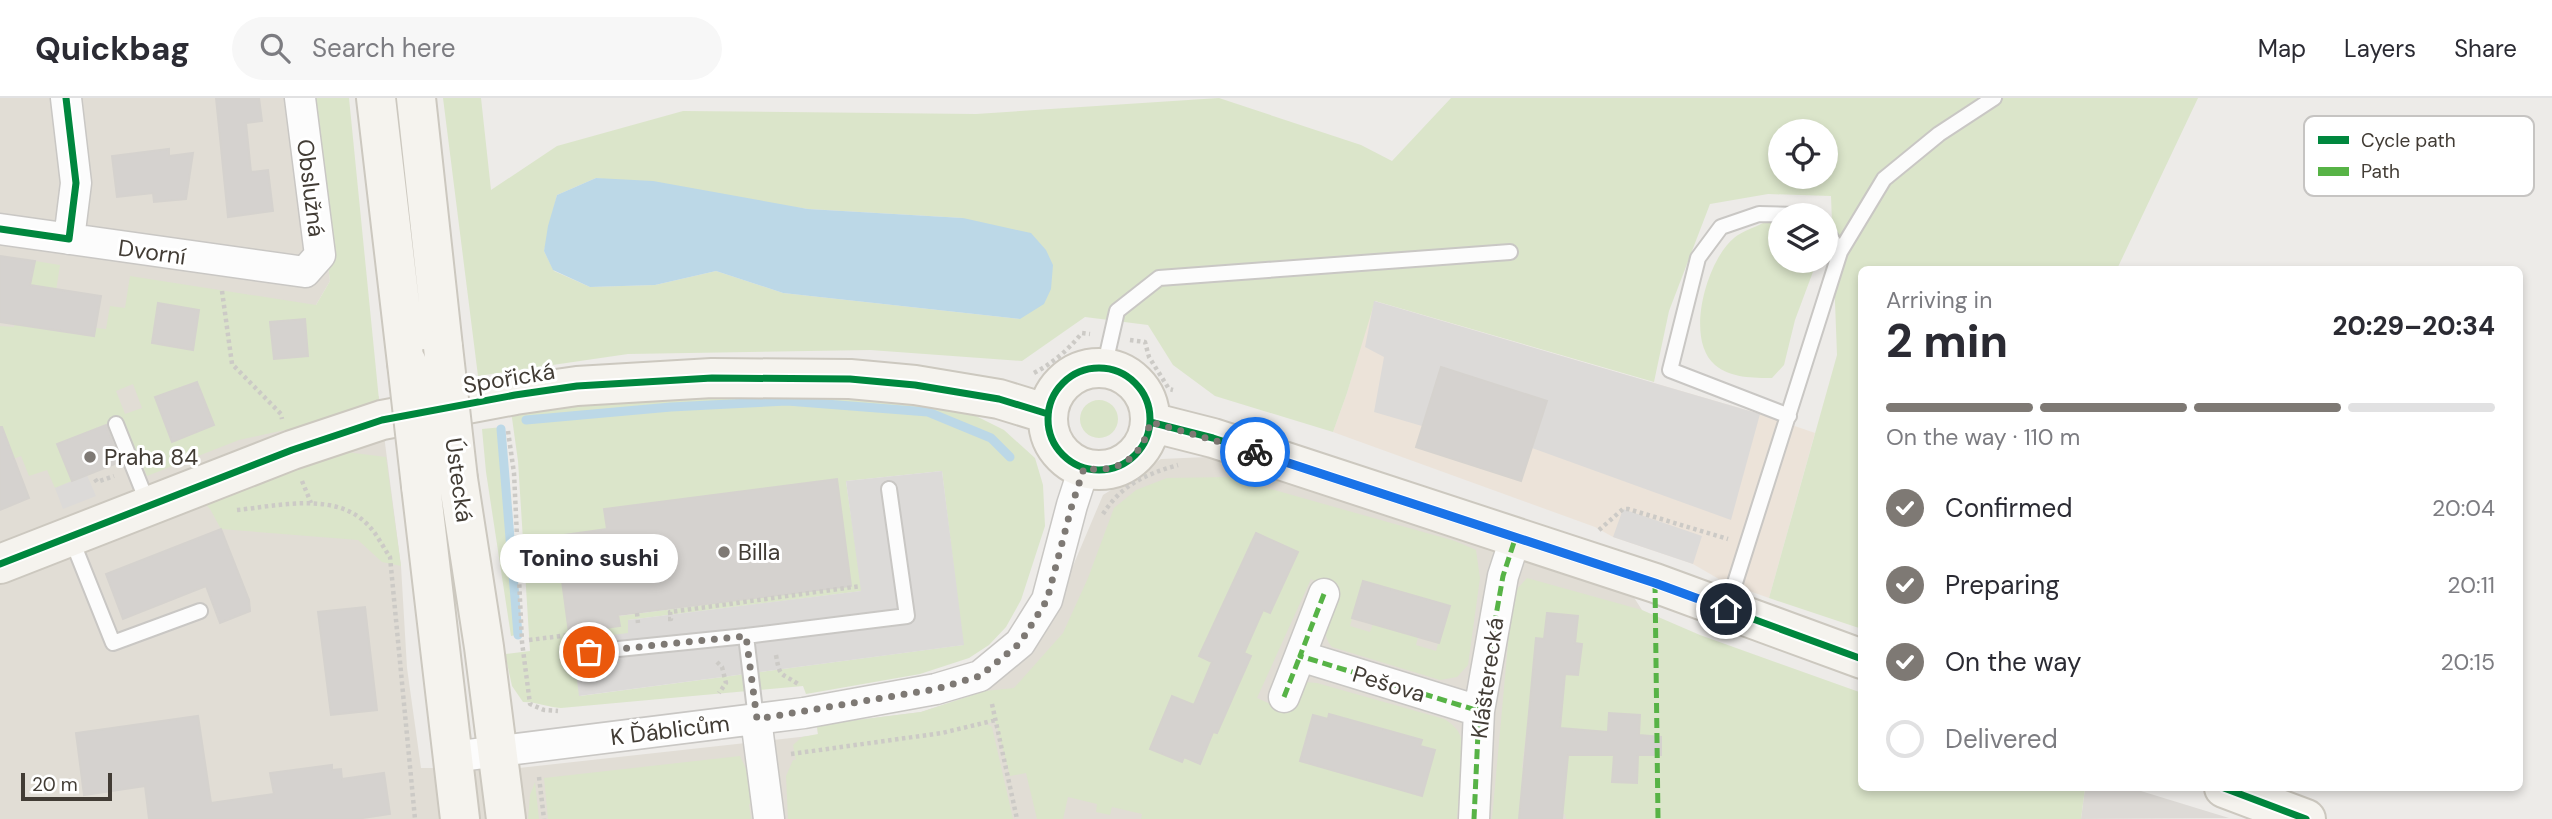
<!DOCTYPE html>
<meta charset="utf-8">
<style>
:root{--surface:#fff;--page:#f7f7f7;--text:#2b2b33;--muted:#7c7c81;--line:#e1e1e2;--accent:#7e7974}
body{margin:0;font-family:"DM Sans",sans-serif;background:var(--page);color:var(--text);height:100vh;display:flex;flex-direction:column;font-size:26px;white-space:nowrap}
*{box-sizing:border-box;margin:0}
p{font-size:23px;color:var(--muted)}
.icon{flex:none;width:38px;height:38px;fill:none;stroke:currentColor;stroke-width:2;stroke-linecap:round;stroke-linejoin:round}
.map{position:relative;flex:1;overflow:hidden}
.details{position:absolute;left:1858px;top:168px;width:665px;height:525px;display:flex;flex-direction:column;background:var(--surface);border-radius:10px;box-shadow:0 4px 10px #0003}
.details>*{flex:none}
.buttons{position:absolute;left:1768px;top:21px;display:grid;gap:14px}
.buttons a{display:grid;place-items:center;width:70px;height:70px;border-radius:50%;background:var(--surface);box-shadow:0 4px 10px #0003;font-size:35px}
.scale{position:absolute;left:21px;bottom:18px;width:91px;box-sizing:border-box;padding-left:7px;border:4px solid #423c35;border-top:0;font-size:19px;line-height:24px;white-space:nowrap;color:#423c35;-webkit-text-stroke:5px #fff;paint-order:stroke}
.pin{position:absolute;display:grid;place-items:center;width:60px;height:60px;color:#fff;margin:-30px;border:4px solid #fff;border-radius:50%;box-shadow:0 2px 7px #0007}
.courier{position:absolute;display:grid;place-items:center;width:70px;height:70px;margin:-35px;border:5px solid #1a73e8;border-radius:50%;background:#fff;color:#222;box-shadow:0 2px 9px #0007}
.bubble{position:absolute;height:49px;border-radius:24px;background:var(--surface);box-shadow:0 4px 10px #0003;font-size:23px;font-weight:800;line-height:49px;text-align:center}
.head em{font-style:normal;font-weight:800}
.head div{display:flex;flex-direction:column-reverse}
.head{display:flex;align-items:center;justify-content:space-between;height:119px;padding:0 28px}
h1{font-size:46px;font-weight:800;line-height:52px}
.bar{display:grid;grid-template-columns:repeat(4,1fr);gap:10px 7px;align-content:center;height:84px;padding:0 28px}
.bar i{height:9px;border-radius:5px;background:var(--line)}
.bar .selected{background:var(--accent)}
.bar p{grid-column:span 4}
ol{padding:0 28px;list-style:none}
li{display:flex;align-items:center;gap:21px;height:77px}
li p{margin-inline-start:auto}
li .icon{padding:7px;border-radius:50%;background:var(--accent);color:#fff;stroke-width:4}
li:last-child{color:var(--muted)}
li i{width:38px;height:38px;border:4px solid var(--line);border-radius:50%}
header{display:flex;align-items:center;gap:42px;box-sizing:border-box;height:98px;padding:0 35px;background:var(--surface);border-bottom:2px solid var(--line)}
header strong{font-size:33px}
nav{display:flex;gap:38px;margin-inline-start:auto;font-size:24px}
.search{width:490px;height:63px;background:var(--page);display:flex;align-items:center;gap:18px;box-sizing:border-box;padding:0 24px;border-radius:38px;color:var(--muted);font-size:26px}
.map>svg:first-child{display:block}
</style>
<header>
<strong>Quickbag</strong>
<div class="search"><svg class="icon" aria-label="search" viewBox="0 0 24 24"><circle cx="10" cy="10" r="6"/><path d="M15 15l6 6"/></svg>Search here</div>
<nav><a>Map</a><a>Layers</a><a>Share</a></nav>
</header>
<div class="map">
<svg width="2552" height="721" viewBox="0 0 2552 721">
<rect width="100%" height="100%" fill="#edebe8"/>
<path fill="#e1ddd5" d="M0,0H307L330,183L316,207L379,299L401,468L407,570L421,670H519L818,637L817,627L921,614L985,593L1013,564L1067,482L1103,397L1161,361L1230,358L1633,498L1642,512L1636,721H0Z"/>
<path fill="#ece3d9" d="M1374,203L1760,316L1815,335L1769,500L1724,484L1693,466L1613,439L1595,429L1333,334L1347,295Z"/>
<path fill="#dddad6" d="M2085,690H2131L2229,720L2081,721Z"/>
<path fill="#dbe5ca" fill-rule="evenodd" d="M307,0H349L379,302L294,330L239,342L147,378L122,320L61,344L65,356L62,358L72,383L55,390L47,372L29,378L21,358L0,366V228L14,229L19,197L28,198L35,163L60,167L50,232L94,238L96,230L106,231L110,208L125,210L130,178L316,207L330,183ZM159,205L199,212L193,252L152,245ZM271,224L308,258L274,261ZM133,286L142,310L125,316L116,293ZM186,287L190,296L200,293L214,327L172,344L174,292Z
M443,0H481L491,92L557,48L683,13L976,16L1219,0L1361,47L1392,63L1451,0H2198L2117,171L1862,172V531L1769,500L1837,257L1831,98L1768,96L1710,106L1669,213L1654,284L1375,203L1347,295L1333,334L1215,298L1173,267L1148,227L1085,219L1022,263L870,252L628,256L478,278ZM1780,33H1825V79H1780ZM596,80L808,111L963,120L1020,221L783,195L716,173L655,187L590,189L554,173L544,153L557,97Z
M1763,125H1780V163H1817L1795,222L1784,267L1772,280C1754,280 1730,280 1715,267C1684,241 1707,162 1734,140C1742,133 1754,130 1763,125Z
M857,294L970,315L1004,332L1035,360L1043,387L1045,428L1021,502L1006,529L989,547L969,560L920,576L806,596L803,588L561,610C548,609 537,604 523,604L512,588L505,556L530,553L518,363L511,313L612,299ZM942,373L963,547L580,598L629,535L628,522L862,493L846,383ZM837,381L851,488L619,518V528L569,535L556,438L607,431L604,411Z
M1080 321a19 19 0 1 1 38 0a19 19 0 1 1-38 0Z
M503,329L520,536L511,538L486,374L482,331Z
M346,354L386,359L401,468L382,464L358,442L221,431L210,411L202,402Z
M1228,379L1455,443L1476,452L1480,480L1468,567L1457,579L1440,582L1332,549C1317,533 1332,512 1339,495L1311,481L1257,600L1284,612L1305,584L1317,585L1444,621C1451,625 1457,630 1460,637C1466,653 1458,702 1457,721H1141L1142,716L1112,709L1110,717L1096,714L1097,706L1068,699L1063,721H1037L1026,675L1010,678L995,622L987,626L992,629L1013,721H788L786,678L793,662H796L793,647L802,639L818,636L817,627L921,614L985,593L1014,590L1063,535L1088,480L1114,410L1136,392L1167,380ZM1256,435L1298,454L1270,515L1263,512L1244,555L1250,558H1200ZM1363,483L1449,508L1436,553L1416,547L1418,539L1373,526L1370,534L1350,528ZM1200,594L1229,606L1217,635L1213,634L1199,665L1151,650L1172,599L1194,607ZM1330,616L1421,642L1420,648L1435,652L1423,697L1300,663L1312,617L1328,621Z
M1527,480L1642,512L1700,537L1862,595V690H2085L2081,721H1566L1565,716L1520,712L1519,721H1492L1509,535L1517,491ZM1547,515L1578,518L1575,545L1582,546L1578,577L1532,572L1536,541H1544ZM1529,612L1561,615L1560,630L1571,631L1565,680L1522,670ZM1609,616L1640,617L1636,685L1612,684L1614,657L1607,656Z
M740,658L748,675L755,705L749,706L751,721H548L544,680Z
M535,684L539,721H528L530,697Z"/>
<path fill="#dcdad8" d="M1374,203L1760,316L1731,422L1532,350L1547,303L1442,269L1422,328L1374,314L1384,259L1365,249Z
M942,373L964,547L579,598L572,542L628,535V522L861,493L846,383Z
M87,377L96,398L63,411L55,390Z
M1623,411L1702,438L1693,466L1613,439Z"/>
<path fill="#bcd8e7" d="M596,80L653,83L808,111L963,120L1031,135L1046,152L1053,167L1051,191L1044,206L1020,221L783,195L716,173L655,187L590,189L553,172L544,153L548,128L557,97Z"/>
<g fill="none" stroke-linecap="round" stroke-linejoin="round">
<path stroke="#bcd8e7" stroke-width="9" d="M526,322L671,309L787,303L928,314L991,340L1010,359
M501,331L518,537"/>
</g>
<path fill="#d5d2cf" stroke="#d5d2ce" stroke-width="2" d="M216,0H259L262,23L246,25L251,74L268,72L273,113L228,119Z
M169,51V58L193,55L186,101L154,104L153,95L117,99L112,58Z
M0,158L35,163L30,187L101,198L94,238L0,224Z
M158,205L199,212L193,252L152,245Z
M305,221L308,258L274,261L270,224Z
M1441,269L1547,303L1521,383L1416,349Z
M197,284L214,327L172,344L155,299Z
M106,327L120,364L72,383L57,346Z
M0,329H2L29,400L0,412Z
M837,381L851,488L618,517L620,528L569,535L556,438L607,431L604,411Z
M221,431L249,502L250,513L220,525L206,488L123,521L106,476Z
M1256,435L1298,454L1270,515L1263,512L1244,555L1251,558L1217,635L1213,634L1200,666L1184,659L1182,664L1150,651L1172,598L1194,607L1212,564L1199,558Z
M1363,483L1450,508L1439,545L1352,520Z
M365,509L377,612L331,617L318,514Z
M1547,515L1578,518L1575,545L1582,546L1578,577L1565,576L1560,630L1608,634L1609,615L1640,617L1639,637L1661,639V657H1638L1637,685L1612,684L1614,657H1568L1562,721H1519L1536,540L1544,541Z
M1329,616L1422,642L1420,648L1435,652L1422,698L1300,663L1313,617L1328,621Z
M198,618L211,705L274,696L270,675L332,667V672L341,671L342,681L384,675L390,716L356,721H149L145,688L84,697L76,635Z"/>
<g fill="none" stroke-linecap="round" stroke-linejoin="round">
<defs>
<path id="lane" d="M1825,131L1840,154
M1104,270L1117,213L1159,180L1510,154
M1789,318L1670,272L1698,160L1721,129L1759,116L1798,117
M116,326L148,406
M71,440L113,545L200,513
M1727,510L1840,154L1884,81L1939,36L1994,0
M746,538L907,518L889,391
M589,554L746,538L756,621"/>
<path id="street" d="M66,0L76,85L69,141
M0,131L305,174L320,157L300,0
M1324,496L1300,558L1479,613
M1284,599L1300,558
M756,621L769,721
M452,659L804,615L936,591L980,578L1020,545L1047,502L1072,407L1084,370
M1474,721L1479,613L1503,478L1515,441"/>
<path id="secondary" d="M376,0L407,265
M416,0L443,249
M1048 321a51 51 0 1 1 102 0a51 51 0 1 1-102 0Z
M1150,324L1213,340L1655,485L1862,561
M458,381L484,549L506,721
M421,388L460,721
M0,466L292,352L382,322L515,297L577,288L712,280L850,281L915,287L999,301L1048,316
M2224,690L2306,721"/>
</defs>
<use href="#lane" stroke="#c9c7c4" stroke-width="18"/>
<use href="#street" stroke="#c9c7c4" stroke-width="33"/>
<use href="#secondary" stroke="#ccc8bf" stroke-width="42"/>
<path stroke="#cccac6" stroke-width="4.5" stroke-dasharray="3.5 3.5" stroke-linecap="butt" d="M222,193L232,266L281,316L282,321
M1130,242L1145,244L1149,259L1169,291L1173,292
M1034,275C1053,265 1068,252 1082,235L1090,236
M508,333L514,375L522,544L530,606L544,612L558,613
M95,381L97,384L114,378
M302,383L311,405
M237,412C278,408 336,393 368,427C377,436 383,449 390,459L415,721
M1103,416C1121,387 1146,376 1178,367
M1599,432L1623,411H1628L1728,441
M637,515L638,525
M668,521H671L670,514L861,488
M529,542L577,536
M776,557C780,581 781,574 798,586
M717,564L722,569L726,585L719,595
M992,606L1017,721
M791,656L942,635L996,622
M539,679L544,721"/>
<use href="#lane" stroke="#fcfcfc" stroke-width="14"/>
<use href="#street" stroke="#fcfcfc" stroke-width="30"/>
<use href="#secondary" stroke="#f5f3ee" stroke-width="38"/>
<defs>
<path id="secondary-bridge" d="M443,249L458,381
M407,265L421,388"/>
</defs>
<use href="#secondary-bridge" stroke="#ccc8bf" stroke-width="42" stroke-linecap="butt"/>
<use href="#secondary-bridge" stroke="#f5f3ee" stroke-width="38"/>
<path stroke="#57b346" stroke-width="5" stroke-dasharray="10 5" stroke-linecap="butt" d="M1655,485L1658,721
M1324,496L1300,558L1479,613
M1284,599L1300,558
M1474,721L1479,613L1503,478L1515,441"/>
<defs>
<path id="cycleway" d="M0,131L69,141L76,85L66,0
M1048 321a51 51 0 1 1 102 0a51 51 0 1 1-102 0Z
M1150,324L1213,340L1655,485L1862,561
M0,466L292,352L382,322L515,297L577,288L712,280L850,281L915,287L999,301L1048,316
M2224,690L2306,721"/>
</defs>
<use href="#cycleway" stroke="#fff" stroke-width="11"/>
<use href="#cycleway" stroke="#00873e" stroke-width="7"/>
</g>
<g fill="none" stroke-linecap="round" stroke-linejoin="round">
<path stroke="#7e7974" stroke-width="7" stroke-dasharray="0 12.6" d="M589,554L746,538L757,621L936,591L980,578L1020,545L1047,502L1072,407L1084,370C1118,377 1144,358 1150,324L1255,354"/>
<path stroke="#1a73e8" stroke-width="9" d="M1255,354L1655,485L1726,511"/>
</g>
<g fill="#7e7974" stroke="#fff" stroke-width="2.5">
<circle cx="90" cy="359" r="7"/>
<circle cx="724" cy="454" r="7"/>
</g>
<g text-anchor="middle" stroke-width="6" stroke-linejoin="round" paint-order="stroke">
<g font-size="23" fill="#423c35" stroke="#fff">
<text transform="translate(311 90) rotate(83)" y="8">Obslužná</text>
<text transform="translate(152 154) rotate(8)" y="8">Dvorní</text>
<text transform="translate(509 280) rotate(-9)" y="8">Spořická</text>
<text transform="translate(459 382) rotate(82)" y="8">Ústecká</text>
<text transform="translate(1487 580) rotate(-82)" y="8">Klášterecká</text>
<text transform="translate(1389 586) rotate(17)" y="8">Pešova</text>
<text transform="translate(670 632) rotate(-7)" y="8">K Ďáblicům</text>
</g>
<g font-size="23" fill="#423c35" stroke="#fff" text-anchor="start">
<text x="104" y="367">Praha 84</text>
<text x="738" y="462">Billa</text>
</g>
</g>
<rect x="2304" y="18" width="230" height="80" rx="10" fill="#fff" stroke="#c6c4c2" stroke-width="2"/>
<rect x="2318" y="38" width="31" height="8" fill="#00873e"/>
<rect x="2318" y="69" width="31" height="9" fill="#57b346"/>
<g font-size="19" fill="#423c35">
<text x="2361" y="49">Cycle path</text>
<text x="2361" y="80">Path</text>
</g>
</svg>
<div class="buttons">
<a><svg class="icon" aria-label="locate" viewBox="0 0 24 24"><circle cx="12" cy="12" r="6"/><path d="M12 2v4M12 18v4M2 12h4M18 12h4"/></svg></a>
<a><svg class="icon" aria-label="layers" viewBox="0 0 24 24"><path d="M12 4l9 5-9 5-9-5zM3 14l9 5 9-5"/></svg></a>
</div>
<div class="scale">20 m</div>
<div class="pin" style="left:589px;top:554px;background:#ea580c"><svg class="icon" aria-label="bag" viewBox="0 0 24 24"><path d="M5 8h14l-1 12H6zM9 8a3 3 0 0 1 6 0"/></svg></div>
<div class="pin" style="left:1726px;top:511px;background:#1f2937"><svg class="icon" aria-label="home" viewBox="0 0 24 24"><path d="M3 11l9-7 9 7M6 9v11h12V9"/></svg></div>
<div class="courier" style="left:1255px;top:354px"><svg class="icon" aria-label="bike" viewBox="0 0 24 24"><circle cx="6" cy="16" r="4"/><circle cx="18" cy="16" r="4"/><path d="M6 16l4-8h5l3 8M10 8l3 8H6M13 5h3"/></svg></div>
<div class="bubble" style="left:500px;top:436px;width:178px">Tonino sushi</div>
<section class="details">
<div class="head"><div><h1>2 min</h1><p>Arriving in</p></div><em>20:29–20:34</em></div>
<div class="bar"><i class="selected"></i><i class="selected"></i><i class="selected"></i><i></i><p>On the way · 110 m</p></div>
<ol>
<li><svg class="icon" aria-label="check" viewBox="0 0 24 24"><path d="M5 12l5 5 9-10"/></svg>Confirmed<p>20:04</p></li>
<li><svg class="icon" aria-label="check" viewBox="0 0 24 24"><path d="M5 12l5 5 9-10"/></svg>Preparing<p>20:11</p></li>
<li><svg class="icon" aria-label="check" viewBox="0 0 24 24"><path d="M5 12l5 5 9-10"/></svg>On the way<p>20:15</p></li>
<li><i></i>Delivered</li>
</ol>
</section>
</div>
